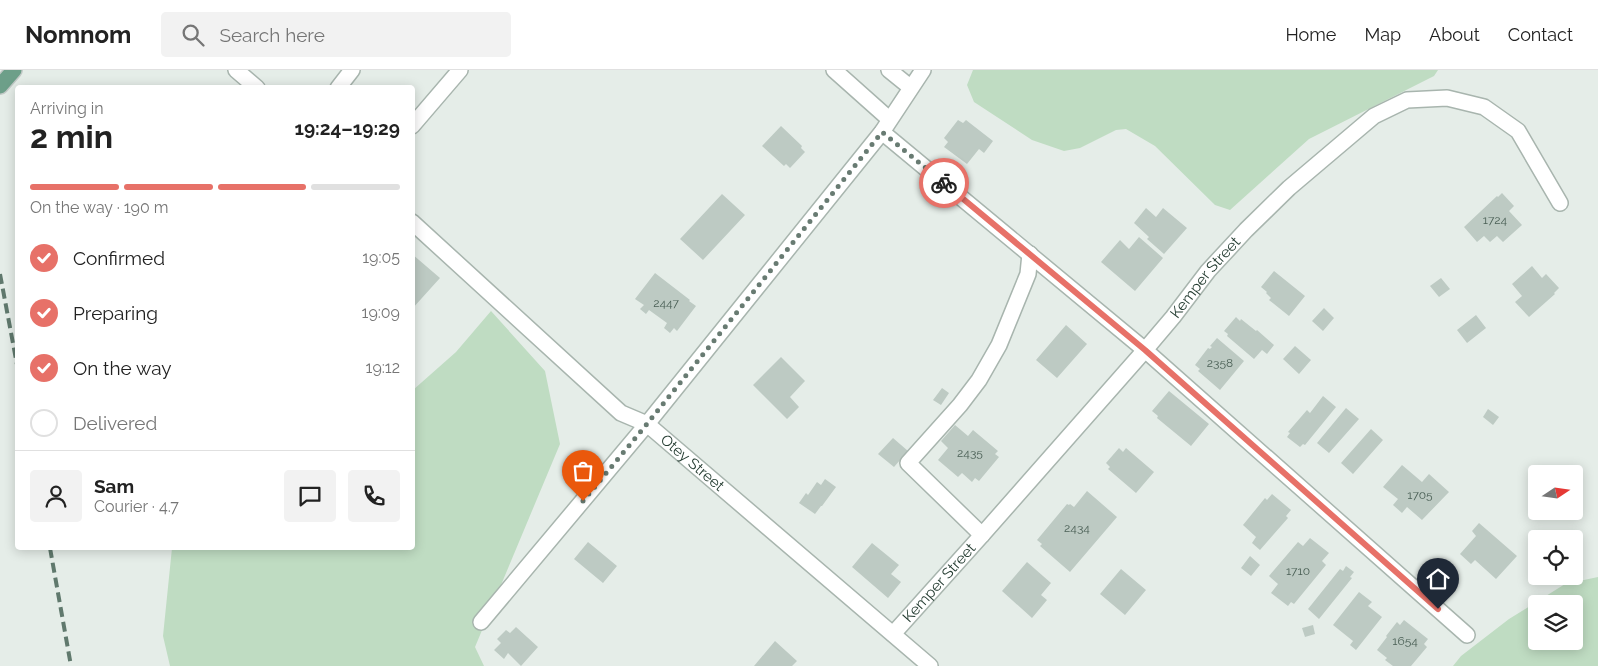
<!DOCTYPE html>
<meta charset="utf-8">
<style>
:root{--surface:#fff;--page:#f2f2f2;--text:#222;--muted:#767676;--line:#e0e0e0;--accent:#e77168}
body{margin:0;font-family:Raleway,sans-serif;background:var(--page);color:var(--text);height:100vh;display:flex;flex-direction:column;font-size:19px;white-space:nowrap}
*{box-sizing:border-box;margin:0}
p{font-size:16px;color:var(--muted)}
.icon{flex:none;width:28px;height:28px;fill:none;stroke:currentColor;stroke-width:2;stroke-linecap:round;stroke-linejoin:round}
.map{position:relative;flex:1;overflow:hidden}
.details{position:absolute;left:15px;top:15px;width:400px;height:465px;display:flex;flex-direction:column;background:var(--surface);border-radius:5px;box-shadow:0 2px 12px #0003}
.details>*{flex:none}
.needle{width:32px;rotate:77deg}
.tools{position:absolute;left:1528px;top:395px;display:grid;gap:10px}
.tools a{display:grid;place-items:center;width:55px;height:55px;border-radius:5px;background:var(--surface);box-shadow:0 2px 12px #0003;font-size:25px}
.pin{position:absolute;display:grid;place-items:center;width:42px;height:42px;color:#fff;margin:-51px -21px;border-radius:50% 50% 50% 0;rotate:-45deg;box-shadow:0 0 5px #0007}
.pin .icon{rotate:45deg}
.courier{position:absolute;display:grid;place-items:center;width:50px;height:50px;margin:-25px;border:4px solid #e77168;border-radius:50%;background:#fff;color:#222;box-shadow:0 1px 6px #0007}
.head em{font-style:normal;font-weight:700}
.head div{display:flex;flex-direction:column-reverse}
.head{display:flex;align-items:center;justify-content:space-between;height:85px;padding:0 15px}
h1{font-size:32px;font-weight:700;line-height:38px}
.bar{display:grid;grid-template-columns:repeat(4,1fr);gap:8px 5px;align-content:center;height:60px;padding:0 15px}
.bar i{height:6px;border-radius:4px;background:var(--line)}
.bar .active{background:var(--accent)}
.bar p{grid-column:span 4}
.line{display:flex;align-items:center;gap:12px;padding:0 15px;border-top:1px solid var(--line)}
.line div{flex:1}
.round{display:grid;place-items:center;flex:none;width:52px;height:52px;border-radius:5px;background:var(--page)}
ol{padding:0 15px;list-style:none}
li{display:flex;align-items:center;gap:15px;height:55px}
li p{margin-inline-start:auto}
li .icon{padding:5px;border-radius:50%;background:var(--accent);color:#fff;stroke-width:4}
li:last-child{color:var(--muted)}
li i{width:28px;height:28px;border:2px solid var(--line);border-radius:50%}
header{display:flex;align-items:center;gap:30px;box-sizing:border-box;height:70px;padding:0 25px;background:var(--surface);border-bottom:1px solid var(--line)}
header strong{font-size:24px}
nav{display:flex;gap:28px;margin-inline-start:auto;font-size:18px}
.search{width:350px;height:45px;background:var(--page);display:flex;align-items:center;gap:12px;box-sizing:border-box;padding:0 18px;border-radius:5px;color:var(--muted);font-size:19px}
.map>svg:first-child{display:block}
</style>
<header>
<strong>Nomnom</strong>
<div class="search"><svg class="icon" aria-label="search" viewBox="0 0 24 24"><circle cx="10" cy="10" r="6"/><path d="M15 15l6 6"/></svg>Search here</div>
<nav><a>Home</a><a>Map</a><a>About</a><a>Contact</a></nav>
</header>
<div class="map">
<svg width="1598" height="596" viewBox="0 0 1598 596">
<rect width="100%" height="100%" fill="#e5ede8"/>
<path fill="#bfdcc2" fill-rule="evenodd" d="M973,0H1438L1434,6L1309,69L1230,140L1215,135L1155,76L1126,59L1116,60L1080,78L1064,81L1032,70L974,32L967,15Z
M491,241L545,301L560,374L475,577L484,596H170L163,566L172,478H412L413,320L456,282Z
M1598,507V596H1453L1461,586L1509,549L1565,514ZM1536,534H1574V571H1536Z"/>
<path fill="#bdcac3" d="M958,50L963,53L966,50L993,71L984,83L979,79L967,94L944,77L948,72L944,68Z
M781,56L802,76L801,78L805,82L790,98L786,94L784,96L762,76Z
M1502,123L1514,136L1509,141L1522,155L1503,172L1497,166L1490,172L1484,166L1477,172L1464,157L1497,126L1498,127Z
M722,124L745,145L703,190L680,169Z
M1146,138L1156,147L1163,138L1187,158L1164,184L1147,169L1149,167L1134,153Z
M1139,167L1163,188L1135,221L1101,192L1120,170L1129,179Z
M412,184L440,208L412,239Z
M1532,196L1542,208L1546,204L1559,218L1554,223L1555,224L1529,247L1515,232L1522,226L1512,214Z
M1274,201L1305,226L1289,246L1269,230L1271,228L1266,223L1267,222L1261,217Z
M655,203L690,230L689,231L696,236L677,261L674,258L670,263L664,258L667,253L649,240L646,244L640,239L644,235L635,229Z
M1441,208L1450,219L1439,227L1430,216Z
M1324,238L1334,248L1323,261L1312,251Z
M1476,245L1486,258L1467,273L1457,260Z
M1236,247L1240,251L1241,249L1256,261L1257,260L1274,275L1267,284L1262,280L1254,289L1227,266L1228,264L1224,261Z
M1066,255L1087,274L1057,308L1036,290Z
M1217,268L1244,291L1220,320L1198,301L1200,299L1195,295L1208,278L1210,279L1212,277L1210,276Z
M1295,276L1311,290L1299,304L1283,289Z
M781,287L805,311L790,327L799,337L787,349L753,315Z
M942,318L949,323L941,335L933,330Z
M1169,321L1209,354L1191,376L1157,348L1158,346L1152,341Z
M1323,326L1336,337L1305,375L1303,374L1300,377L1287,367L1290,363L1288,362L1307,340L1310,343Z
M1346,338L1359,349L1329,383L1317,373Z
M1488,339L1499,347L1493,355L1483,347Z
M955,355L968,366L973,360L998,381L995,384L999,387L979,411L975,408L972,412L962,403L958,407L938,390L948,378L941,371Z
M1371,359L1383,370L1353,404L1341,393Z
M893,368L908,381L894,397L878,384Z
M1119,378L1123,382L1126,378L1154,402L1136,423L1108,399L1110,397L1106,393Z
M1402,395L1422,412L1429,404L1449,422L1422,450L1407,437L1402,443L1393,435L1398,429L1383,417Z
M1548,395L1561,398L1560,404H1546Z
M825,409L836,417L822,436H821L815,444L799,433L806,423L808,425L817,412L821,415Z
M1087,421L1117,447L1070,502L1040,476L1042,474L1037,470L1067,434L1069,435L1070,434L1074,437Z
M1272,424L1291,440L1286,446L1288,448L1260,480L1252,473L1256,467L1243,455L1265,428L1267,430Z
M1479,453L1517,486L1496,509L1475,490L1471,494L1460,484L1476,466L1472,461Z
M1310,468L1329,483L1322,491L1326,495L1294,534L1291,532L1288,536L1271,523L1278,514L1269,506L1298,472L1303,476Z
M588,472L617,496L603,513L574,489Z
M872,473L899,495L891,504L901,512L888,528L852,497Z
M1250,486L1260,495L1251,506L1241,498Z
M1027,492L1051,513L1041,525L1047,530L1032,548L1002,521Z
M1346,496L1354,502L1350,507L1352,508L1319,549L1308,539L1340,499L1343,501Z
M1121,499L1146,520L1125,545L1100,524Z
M1359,522L1372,532L1368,536L1382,547L1356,580L1350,575L1353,571L1333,555Z
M1404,550L1428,569L1424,574L1427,577L1411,596H1393L1385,590L1387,588L1377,580L1387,567L1386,566L1397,552L1400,555Z
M1313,555L1315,564L1305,567L1302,558Z
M516,557L538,577L521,596L508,583L504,589L494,580L501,573L497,569L506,560L510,563Z
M775,571L797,591L792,596H754Z"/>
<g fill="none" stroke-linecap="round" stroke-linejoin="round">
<defs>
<g id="minor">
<path d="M236,0L257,18"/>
<path d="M834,0L889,49"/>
<path d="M889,0L910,17"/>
<path d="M338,18L352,0"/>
<path d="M412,56L460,0"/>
<path d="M882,62L1145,280L1467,565"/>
<path id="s1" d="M412,152L621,343L647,354L930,596"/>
<path d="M982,465L908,393L960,335L979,310L999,275L1028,204L1030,184"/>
<path d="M481,552L647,354L882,62L923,0"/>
<path id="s2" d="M893,564L982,465L1145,280L1173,247L1208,201L1246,160L1289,118L1374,46L1407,30L1447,28L1484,37L1518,61L1560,133"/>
</g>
<path id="major" d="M0,16L14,0"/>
</defs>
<use href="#minor" stroke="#a8b5ae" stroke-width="18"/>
<use href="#major" stroke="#c2c9c6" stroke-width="18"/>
<use href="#minor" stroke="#fff" stroke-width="15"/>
<use href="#major" stroke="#6d9f89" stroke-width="15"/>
<path stroke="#60796d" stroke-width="4" stroke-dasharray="10 5" stroke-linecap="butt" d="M0,204L18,300
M50,478L71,596"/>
</g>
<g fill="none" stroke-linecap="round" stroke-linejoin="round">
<path stroke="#687b72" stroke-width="5" stroke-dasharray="0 9" d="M583,431L647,354L882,62L944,113"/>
<path stroke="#e77168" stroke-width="6" d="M944,113L1145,280L1438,539"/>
</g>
<g text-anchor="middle" stroke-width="4.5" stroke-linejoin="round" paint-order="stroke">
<g font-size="12" fill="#4b6056">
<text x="1495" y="154">1724</text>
<text x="666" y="237">2447</text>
<text x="1220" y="297">2358</text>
<text x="970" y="387">2435</text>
<text x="1420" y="429">1705</text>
<text x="1077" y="462">2434</text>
<text x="1298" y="505">1710</text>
<text x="1405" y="575">1654</text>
</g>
<g font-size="15" fill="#253d32" stroke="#f5f9f6">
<text dy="5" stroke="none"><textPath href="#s2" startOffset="474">Kemper Street</textPath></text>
<text dy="5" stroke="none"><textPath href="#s1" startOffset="371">Otey Street</textPath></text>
<text dy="5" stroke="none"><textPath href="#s2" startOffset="69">Kemper Street</textPath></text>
</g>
</g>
</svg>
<div class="tools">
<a><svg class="needle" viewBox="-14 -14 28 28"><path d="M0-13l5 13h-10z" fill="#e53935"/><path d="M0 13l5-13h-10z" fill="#767676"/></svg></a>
<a><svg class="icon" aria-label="locate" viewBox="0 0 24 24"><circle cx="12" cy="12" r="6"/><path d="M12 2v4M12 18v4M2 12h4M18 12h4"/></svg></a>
<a><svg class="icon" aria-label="layers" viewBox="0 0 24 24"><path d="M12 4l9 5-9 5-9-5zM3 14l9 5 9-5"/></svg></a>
</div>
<div class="pin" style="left:583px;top:431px;background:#ea580c"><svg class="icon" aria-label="bag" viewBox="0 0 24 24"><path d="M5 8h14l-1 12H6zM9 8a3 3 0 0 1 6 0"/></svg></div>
<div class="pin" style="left:1438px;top:539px;background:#1f2937"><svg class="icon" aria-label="home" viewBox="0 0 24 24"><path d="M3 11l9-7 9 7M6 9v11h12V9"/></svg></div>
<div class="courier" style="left:944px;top:113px"><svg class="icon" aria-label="bike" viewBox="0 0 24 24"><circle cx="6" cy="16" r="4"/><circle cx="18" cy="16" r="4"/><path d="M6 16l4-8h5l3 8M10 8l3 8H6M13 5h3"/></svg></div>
<section class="details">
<div class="head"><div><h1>2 min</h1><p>Arriving in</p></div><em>19:24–19:29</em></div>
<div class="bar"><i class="active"></i><i class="active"></i><i class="active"></i><i></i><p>On the way · 190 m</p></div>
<ol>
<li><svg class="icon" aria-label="check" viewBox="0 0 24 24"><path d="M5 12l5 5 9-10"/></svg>Confirmed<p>19:05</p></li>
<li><svg class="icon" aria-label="check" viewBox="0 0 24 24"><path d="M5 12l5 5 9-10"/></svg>Preparing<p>19:09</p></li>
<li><svg class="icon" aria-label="check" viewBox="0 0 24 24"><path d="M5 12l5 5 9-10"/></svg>On the way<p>19:12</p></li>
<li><i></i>Delivered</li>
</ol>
<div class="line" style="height:90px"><a class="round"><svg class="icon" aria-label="person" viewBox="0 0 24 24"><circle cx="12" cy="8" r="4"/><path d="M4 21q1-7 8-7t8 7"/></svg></a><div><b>Sam</b><p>Courier · 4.7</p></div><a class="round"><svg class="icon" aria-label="chat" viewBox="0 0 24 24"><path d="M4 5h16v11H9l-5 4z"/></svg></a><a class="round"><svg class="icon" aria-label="phone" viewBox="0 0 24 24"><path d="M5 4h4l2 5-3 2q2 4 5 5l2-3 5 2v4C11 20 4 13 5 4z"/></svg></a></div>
</section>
</div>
